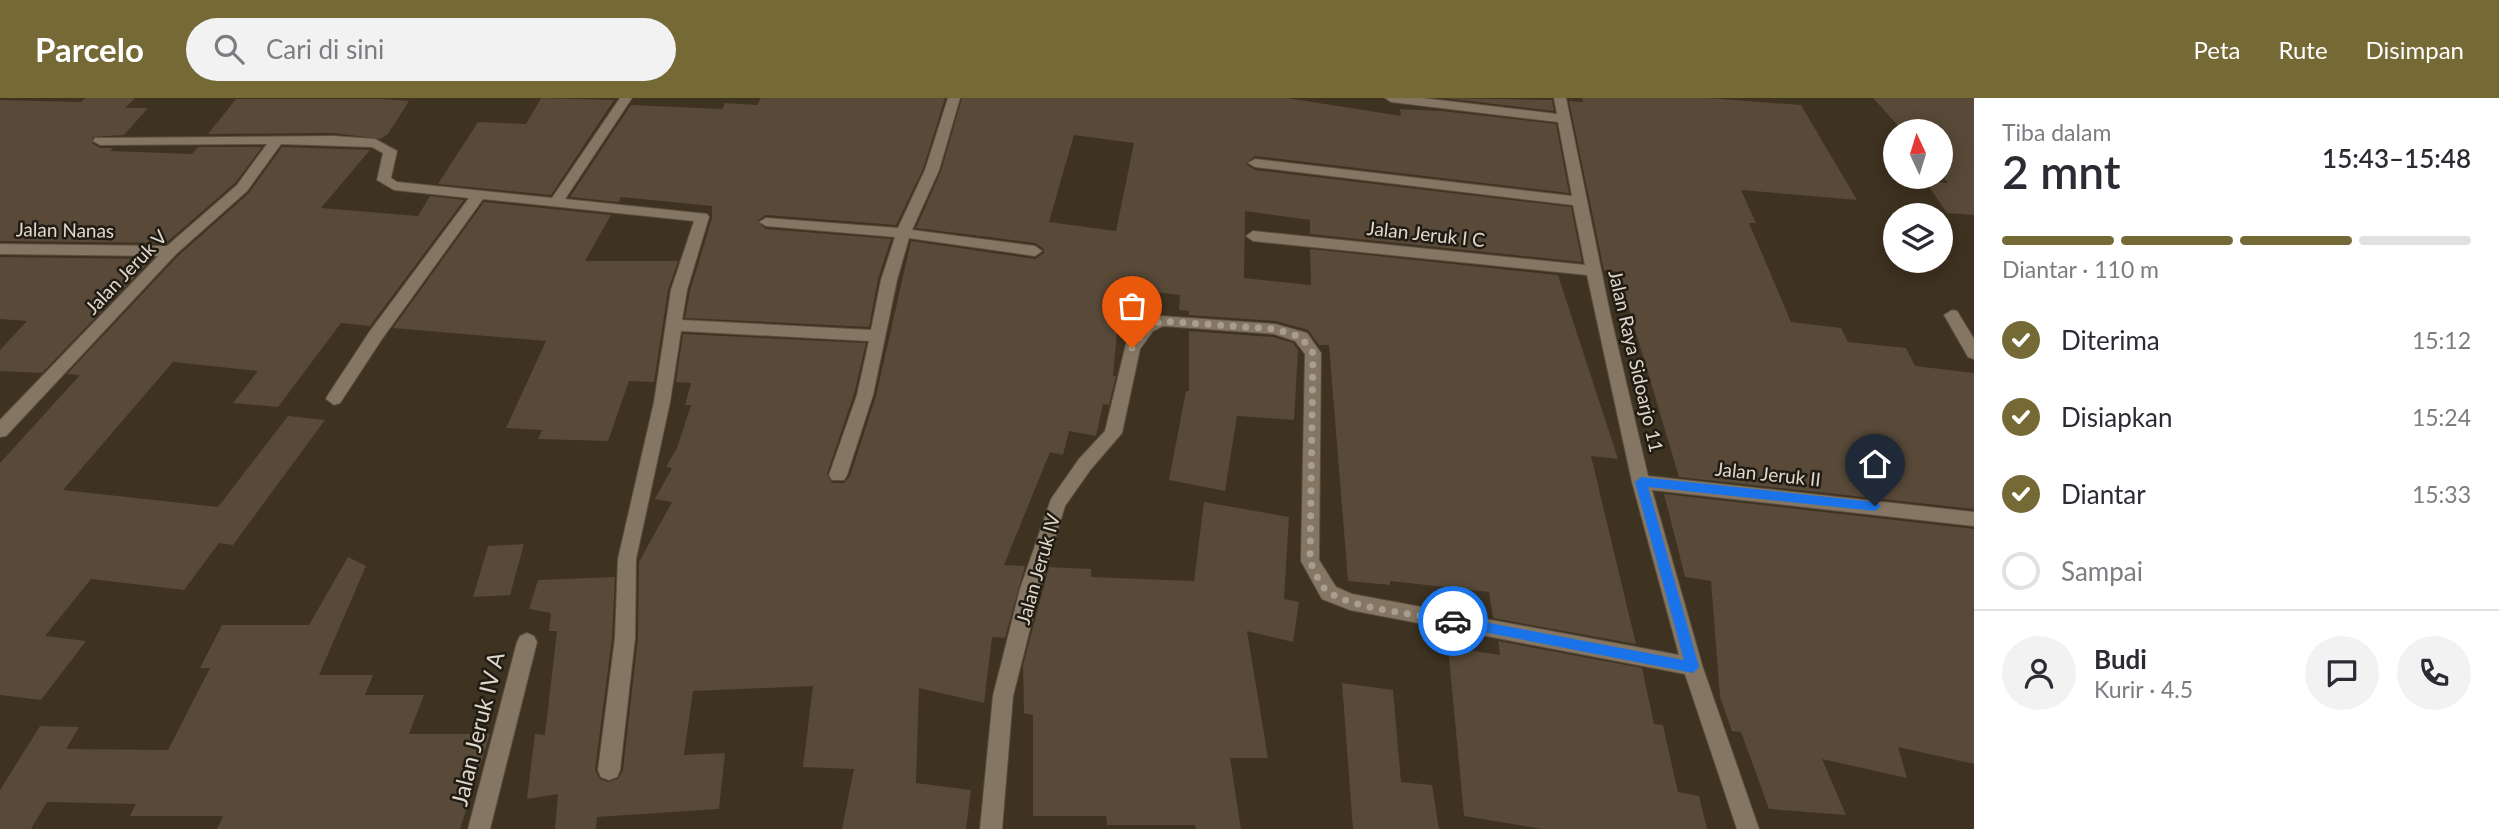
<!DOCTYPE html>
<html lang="id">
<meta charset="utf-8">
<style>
:root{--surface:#fff;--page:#f2f2f3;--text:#2b2b33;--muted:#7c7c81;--line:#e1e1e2;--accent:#756a35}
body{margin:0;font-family:Lato,sans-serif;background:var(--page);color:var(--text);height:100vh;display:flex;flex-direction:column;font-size:26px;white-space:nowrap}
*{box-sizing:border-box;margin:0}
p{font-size:23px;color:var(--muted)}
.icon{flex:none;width:38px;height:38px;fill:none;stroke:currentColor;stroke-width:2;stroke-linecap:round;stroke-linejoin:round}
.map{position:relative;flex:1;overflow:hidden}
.drawer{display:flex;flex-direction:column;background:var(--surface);width:525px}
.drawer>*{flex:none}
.needle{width:46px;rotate:356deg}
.fabs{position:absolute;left:1883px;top:21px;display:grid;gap:14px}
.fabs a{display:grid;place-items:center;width:70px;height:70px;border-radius:50%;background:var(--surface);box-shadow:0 4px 18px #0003;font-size:35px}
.pin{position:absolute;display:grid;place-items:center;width:60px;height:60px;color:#fff;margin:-72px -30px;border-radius:50% 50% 50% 0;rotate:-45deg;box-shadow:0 0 7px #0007}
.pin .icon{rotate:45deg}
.courier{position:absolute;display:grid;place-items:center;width:70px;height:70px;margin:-35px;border:5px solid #1a73e8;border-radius:50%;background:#fff;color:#222;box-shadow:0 2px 9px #0007}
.overview em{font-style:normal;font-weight:600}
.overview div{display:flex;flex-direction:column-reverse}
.overview{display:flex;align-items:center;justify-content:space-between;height:119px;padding:0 28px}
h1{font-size:46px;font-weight:600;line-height:52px}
.bar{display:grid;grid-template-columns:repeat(4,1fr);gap:10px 7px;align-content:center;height:84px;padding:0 28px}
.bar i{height:9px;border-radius:5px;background:var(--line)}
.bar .on{background:var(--accent)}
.bar p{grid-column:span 4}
.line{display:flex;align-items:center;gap:18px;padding:0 28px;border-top:2px solid var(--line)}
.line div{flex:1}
.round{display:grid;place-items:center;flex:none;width:74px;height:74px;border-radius:37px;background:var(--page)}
ol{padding:0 28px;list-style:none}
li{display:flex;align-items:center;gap:21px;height:77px}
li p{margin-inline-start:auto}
li .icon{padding:7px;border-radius:50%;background:var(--accent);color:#fff;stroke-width:4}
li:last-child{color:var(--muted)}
li i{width:38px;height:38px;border:4px solid var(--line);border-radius:50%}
header{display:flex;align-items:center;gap:42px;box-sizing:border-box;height:98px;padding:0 35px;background:var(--accent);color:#fff}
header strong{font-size:33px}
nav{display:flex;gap:38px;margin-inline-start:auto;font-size:24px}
.search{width:490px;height:63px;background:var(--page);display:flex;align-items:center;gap:18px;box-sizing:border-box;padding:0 24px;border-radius:38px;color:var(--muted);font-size:26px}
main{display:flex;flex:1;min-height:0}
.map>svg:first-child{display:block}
</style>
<header>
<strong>Parcelo</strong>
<div class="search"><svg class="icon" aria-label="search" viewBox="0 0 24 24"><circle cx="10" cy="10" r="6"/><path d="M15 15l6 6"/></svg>Cari di sini</div>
<nav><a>Peta</a><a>Rute</a><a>Disimpan</a></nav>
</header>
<main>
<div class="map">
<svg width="1974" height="731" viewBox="0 0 1974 731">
<rect width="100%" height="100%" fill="#3e3220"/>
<path fill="#584938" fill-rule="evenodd" d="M85,0H135L125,10H148L124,37L93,39L92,45L100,50H113L110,53L192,56L198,49H262L235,85L166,145L0,143V2L81,4Z
M541,0L614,2L551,97L438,86L478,24L526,26Z
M761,0H945L923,71L896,127L766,117L757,123L766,131L891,141L878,181L869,229L685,220L690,193L712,120V108L621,99L619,104L570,99L631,7L722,11L725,5L757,7Z
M962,0H1287L1401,18L1400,11L1442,13L1556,26L1569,95L1255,58L1246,66L1255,72L1571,109L1582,164L1310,136V122L1245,113L1244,180L1311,187L1310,151L1558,177L1618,361L1591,358L1636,546L1493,520L1489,494L1390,483V487L1348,483L1329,247H1319L1308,232L1276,223L1189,217V213L1179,212L1180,197L1121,190L1113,278H1116L1109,307L1103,306L1096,338L1069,333L1063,357L1050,354L1004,467L1025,468L1005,540L992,539L984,605L919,590L916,685L971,692L966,731H842L854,671L803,669L813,588L693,593L684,657L725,655L719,711L597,719L596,731H555L558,696L527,701L535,636L545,637L557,533H549L551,515L529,511L538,482L615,479L612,540L595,672L600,681L608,684L618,681L623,672L638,540L639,464L672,404L655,401L672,370L666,369L677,350L691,307H685L691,285L676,284L683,236L866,245L854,296L827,376L832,385H844L850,378L876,298L911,143L1035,161L1044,155V151L1035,145L916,130L941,73ZM1074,37L1134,45L1116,133L1049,124Z
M1444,0L1552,2L1554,13Z
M1582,0H1708L1801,7L1857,102L1741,92L1756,125H1749L1791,224L1841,230L1848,244L1906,250L1915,268L1974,275V411L1679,379L1618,174L1604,172L1569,3L1583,4Z
M1873,0H1974V117L1947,115L1925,83L1948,85L1941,76V33H1903Z
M236,1H382L409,3L388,36L380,41L333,35L208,36Z
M282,49L370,52L321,110L418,118L430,98L464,102L370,228L341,225L278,309L233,305L258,273L173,264L63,392L218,409L288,318L325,322L233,447L219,445L184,492L91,481L45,538L86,543L41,602L0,597V365L80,277L67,276L178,158L249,95Z
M484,104L611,117L585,163H678L668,192L654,284L629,283L608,343L538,341L542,332L506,330L546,243L393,230Z
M0,159L152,161L42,275L0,273V252L27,223L0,221Z
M1189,233L1273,239L1293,245L1298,252L1294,322L1237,318L1225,393L1169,382L1186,293H1189Z
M1664,396L1974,431V666L1898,649L1907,680L1822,661L1846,717L1769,711L1741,634L1732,633L1720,599L1711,483L1685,479Z
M1204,404L1289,419L1284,501L1299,504L1293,544L1247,533L1268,660H1230L1241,731H1196L1195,727H1107L1106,718H1033V617L1024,615L1023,567L1049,469L1091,471V479L1194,483Z
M524,446L510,497L473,499L488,448Z
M348,459L366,468L319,577H373L365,597H424L409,636H490L460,731H217L223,718H130L136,706L47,704L31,731H0V692L40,628L79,629L66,651L168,652L210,570H200L222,527H309Z
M1498,543L1642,570L1654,626L1663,627L1678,694L1699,698L1707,731H1542L1464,718L1448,549L1500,557Z
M1342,585L1393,592L1401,684L1432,687L1439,731H1353Z"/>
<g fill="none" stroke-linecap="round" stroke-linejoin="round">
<defs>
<path id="minor" d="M620,0H632L565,101L707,116L709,119L687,192L682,222L871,232L881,182L895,139L766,128L759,124L766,120L898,130L925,72L948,0H960L939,72L912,132L1035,148L1042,153L1035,158L909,140L897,182L873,297L847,377L844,382H832L829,377L857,297L869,243L681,233L670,304L636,461L635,540L620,672L617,679L609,682L601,679L598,672L615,540L618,461L654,304L671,192L694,123L483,101L382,241L340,305L334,307L326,301L328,297L370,233L469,100L394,92L377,82L383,55L372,49L281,46L247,93L176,156L6,338L0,339V322L158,158L0,156V146L167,148L237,87L267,46L100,47L93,43L95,40L333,38L375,41L397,53L391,80L397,84L552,100Z
M1385,0H1422L1557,16L1554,0H1566L1610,215L1648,378L1974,414V428L1652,392L1703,570L1759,731H1737L1685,576L1350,512L1322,501L1301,463L1305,256L1295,243L1274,236L1163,228L1153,233L1140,251L1122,335L1091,371L1065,408L1040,491L1013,598L1002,731H980L993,598L1020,491L1051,401L1079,361L1105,333L1126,246L1141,225L1161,218L1275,226L1307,235L1321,255L1319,462L1336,489L1352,496L1679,557L1632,384L1587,177L1253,143L1246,138L1253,133L1585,167L1573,107L1255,69L1248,65L1255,61L1572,98L1558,24L1391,4Z
M1952,212L1957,213L1974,241V261L1968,259L1944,217Z
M527,535L534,538L537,544L490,731H468L517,544L520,538Z"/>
</defs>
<use href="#minor" stroke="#594e3f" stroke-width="2"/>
<use href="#minor" fill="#847662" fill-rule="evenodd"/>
</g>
<path fill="#1a73e8" d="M1641,379L1875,404L1881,408L1875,413L1648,389L1699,569L1693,575L1448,527L1446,523L1453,518L1684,562L1635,384Z"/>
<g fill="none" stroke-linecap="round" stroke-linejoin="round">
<path stroke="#a79e90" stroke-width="7" stroke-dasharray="0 12.6" d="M1132,250L1147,229L1161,223L1275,231L1301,239L1313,255L1310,463C1315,474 1320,489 1330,495C1355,511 1422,517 1453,523"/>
</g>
<g text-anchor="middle" stroke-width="5" stroke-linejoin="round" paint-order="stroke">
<g font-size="19" fill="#e0d8cd" stroke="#201b13">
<text transform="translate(65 132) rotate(1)" y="7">Jalan Nanas</text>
<text transform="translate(1426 136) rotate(6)" y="7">Jalan Jeruk I C</text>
<text transform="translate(126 174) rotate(-46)" y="7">Jalan Jeruk V</text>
<text transform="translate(1636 263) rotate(77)" y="7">Jalan Raya Sidoarjo 11</text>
<text transform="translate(1768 376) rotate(6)" y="7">Jalan Jeruk II</text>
<text transform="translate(1038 471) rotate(-74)" y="7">Jalan Jeruk IV</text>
</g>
<g font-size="23" fill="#e0d8cd" stroke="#201b13">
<text transform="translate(478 631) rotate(-76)" y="8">Jalan Jeruk IV A</text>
</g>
</g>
</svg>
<div class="fabs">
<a><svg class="needle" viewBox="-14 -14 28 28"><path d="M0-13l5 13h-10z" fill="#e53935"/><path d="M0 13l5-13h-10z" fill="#7c7c81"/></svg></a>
<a><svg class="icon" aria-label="layers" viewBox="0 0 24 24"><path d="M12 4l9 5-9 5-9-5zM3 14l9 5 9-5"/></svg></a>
</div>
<div class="pin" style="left:1132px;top:250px;background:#ea580c"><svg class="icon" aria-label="bag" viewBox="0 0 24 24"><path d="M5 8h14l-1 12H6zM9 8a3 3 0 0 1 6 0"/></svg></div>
<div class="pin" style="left:1875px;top:408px;background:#1f2937"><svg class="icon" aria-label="home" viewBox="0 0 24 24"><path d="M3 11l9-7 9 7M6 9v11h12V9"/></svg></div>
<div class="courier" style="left:1453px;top:523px"><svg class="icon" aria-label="car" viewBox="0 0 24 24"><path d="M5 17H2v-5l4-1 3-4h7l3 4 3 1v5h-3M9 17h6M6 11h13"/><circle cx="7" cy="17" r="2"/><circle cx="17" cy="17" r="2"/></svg></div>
</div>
<section class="drawer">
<div class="overview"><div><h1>2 mnt</h1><p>Tiba dalam</p></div><em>15:43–15:48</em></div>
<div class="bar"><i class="on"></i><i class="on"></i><i class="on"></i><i></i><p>Diantar · 110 m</p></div>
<ol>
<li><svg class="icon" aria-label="check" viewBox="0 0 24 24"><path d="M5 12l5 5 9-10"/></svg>Diterima<p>15:12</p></li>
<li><svg class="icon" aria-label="check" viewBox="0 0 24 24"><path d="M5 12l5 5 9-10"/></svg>Disiapkan<p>15:24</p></li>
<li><svg class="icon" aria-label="check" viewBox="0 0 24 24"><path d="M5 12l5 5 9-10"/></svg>Diantar<p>15:33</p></li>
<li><i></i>Sampai</li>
</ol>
<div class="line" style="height:126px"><a class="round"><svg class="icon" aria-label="person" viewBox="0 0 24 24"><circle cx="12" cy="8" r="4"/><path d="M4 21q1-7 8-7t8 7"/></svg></a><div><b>Budi</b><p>Kurir · 4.5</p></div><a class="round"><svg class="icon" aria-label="chat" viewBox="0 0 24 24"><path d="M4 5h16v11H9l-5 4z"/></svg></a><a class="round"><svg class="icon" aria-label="phone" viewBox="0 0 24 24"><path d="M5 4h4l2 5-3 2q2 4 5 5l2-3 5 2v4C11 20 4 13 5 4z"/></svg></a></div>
</section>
</main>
